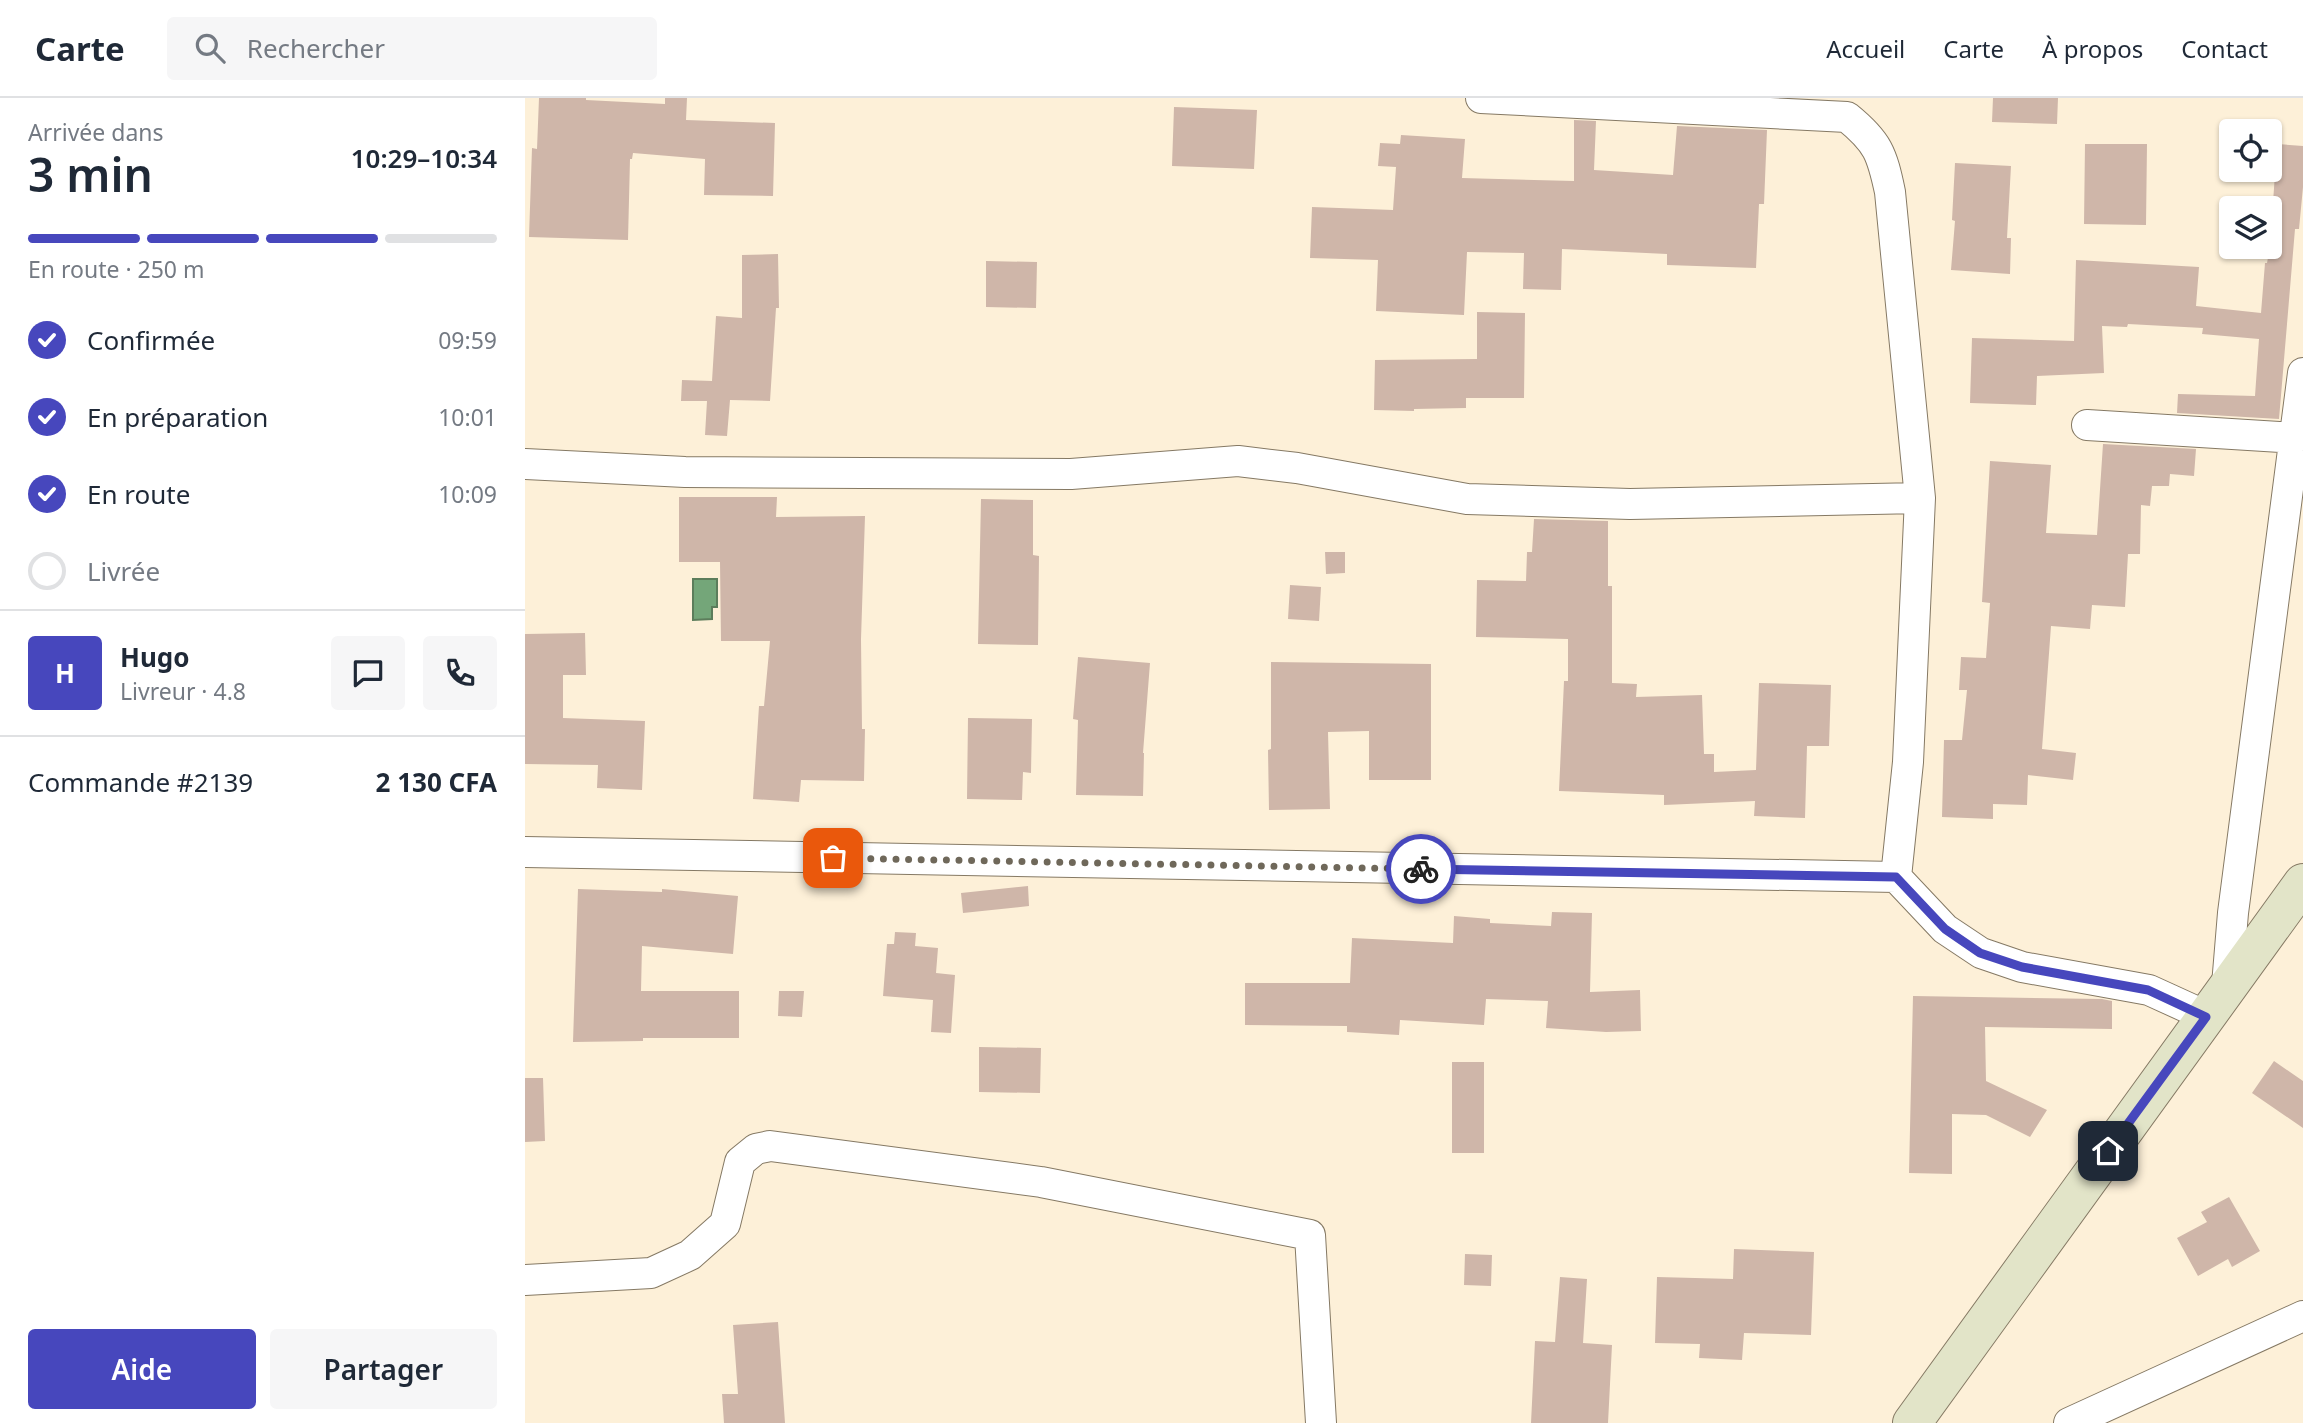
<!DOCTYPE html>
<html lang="fr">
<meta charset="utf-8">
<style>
:root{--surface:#fff;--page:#f6f6f7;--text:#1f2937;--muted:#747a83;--line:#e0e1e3;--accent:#4747bd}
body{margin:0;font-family:"Noto Sans",sans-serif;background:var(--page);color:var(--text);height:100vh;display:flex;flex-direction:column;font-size:26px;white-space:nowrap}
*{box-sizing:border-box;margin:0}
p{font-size:23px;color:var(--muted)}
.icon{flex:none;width:38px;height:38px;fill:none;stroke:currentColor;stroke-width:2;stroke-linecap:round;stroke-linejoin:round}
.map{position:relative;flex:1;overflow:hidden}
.drawer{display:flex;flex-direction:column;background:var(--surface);width:525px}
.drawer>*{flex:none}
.controls{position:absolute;left:1694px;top:21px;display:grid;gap:14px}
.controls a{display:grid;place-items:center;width:63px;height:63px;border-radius:7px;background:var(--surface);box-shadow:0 2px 5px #0004;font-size:35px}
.pin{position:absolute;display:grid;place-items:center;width:60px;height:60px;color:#fff;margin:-30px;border-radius:14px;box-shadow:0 4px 10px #0006}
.courier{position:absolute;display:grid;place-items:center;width:70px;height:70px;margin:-35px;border:5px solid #4747bd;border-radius:50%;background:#fff;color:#222;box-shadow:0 2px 9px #0007}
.headline em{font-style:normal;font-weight:600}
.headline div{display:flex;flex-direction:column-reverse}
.headline{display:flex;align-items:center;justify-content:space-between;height:119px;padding:0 28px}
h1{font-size:46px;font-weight:600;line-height:52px}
.bar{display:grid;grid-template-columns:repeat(4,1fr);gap:10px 7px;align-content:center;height:84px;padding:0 28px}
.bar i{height:9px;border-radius:5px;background:var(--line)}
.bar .selected{background:var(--accent)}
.bar p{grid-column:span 4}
.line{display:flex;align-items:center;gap:18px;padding:0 28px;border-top:2px solid var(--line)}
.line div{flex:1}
.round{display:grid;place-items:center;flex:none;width:74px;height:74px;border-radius:7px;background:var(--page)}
ol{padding:0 28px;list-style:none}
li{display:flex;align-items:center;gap:21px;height:77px}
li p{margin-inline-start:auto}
li .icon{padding:7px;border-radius:50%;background:var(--accent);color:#fff;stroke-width:4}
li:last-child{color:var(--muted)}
li i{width:38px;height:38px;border:4px solid var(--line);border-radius:50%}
.action{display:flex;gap:14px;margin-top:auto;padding:14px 28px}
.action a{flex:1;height:80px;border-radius:7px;background:var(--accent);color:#fff;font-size:28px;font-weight:600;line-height:80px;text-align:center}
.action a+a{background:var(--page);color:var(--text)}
header{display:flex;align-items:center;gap:42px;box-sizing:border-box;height:98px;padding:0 35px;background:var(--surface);border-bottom:2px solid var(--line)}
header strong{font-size:33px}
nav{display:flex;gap:38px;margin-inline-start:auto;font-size:24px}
.search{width:490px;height:63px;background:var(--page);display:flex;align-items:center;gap:18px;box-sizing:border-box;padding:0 24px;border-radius:7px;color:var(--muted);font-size:26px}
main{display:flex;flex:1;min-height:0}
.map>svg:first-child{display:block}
</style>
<header>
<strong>Carte</strong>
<div class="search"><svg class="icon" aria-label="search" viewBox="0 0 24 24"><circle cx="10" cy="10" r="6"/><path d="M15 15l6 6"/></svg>Rechercher</div>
<nav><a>Accueil</a><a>Carte</a><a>À propos</a><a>Contact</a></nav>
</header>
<main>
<section class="drawer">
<div class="headline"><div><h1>3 min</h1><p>Arrivée dans</p></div><em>10:29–10:34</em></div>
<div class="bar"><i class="selected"></i><i class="selected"></i><i class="selected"></i><i></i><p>En route · 250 m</p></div>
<ol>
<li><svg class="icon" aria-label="check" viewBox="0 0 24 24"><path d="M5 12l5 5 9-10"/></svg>Confirmée<p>09:59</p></li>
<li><svg class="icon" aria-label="check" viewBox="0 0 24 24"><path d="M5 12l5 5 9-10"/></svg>En préparation<p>10:01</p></li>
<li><svg class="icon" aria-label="check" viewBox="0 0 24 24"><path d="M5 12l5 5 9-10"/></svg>En route<p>10:09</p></li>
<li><i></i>Livrée</li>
</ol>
<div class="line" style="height:126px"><b class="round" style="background:var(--accent);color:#fff">H</b><div><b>Hugo</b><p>Livreur · 4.8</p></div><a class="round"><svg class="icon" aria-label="chat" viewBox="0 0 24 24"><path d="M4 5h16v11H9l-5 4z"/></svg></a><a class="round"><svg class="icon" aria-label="phone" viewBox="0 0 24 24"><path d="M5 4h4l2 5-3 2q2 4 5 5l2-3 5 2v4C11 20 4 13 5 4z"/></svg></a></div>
<div class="line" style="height:91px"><div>Commande #2139</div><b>2 130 CFA</b></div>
<div class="action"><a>Aide</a><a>Partager</a></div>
</section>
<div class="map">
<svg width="1778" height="1325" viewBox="0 0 1778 1325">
<rect width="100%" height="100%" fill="#fdf0d8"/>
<path fill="#74a679" stroke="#5c7d5b" stroke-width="2" d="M168,481H192V509H187V521L168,522Z"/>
<path fill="#cfb6a9" d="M14,0H61V2L140,6V0H162L161,22L250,25L248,98L179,97L180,61L108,55L107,61H105L103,142L4,139L7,50L12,51Z
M1468,0H1533L1532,26L1467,24Z
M649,9L732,12L729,71L647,68Z
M1049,22L1071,23L1069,72L1148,77L1152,28L1242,32L1239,106H1234L1231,170L1142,167V156L1037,151L1036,192L998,191L999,155L942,154L939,217L851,213L853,162L785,160L787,109L868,112L871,69L853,68L855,45L875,46L876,37L940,41L937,80L1049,83Z
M1560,46H1622L1621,127L1559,126Z
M1752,46L1778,48V89L1774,131H1770L1754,321L1652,315L1653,296L1730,298L1734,241L1677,236L1678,230L1603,226L1602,229L1577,228L1579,275L1512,278L1511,307L1445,305L1447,240L1549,243L1551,162L1674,169L1671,208L1736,215L1740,165H1742L1745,149Z
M1430,65L1486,68L1482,140H1486L1485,176L1426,172L1430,123L1427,122Z
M253,156L254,210H251L245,303L205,302L202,338L180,337L182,303H156L157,282L187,283L191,218L217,220V157Z
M461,163L512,164L511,210L461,209Z
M952,214L1000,215L999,300H941V310L889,311V313L849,312L850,262L952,261Z
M1578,346L1671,351L1669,378L1645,376L1644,388H1627L1625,408L1616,407L1615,456H1603L1600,509L1567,507L1565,531L1526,528L1517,651L1551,655L1548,682L1503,677L1502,707L1468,706V721L1417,719L1419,642H1437L1442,592H1434L1436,559L1461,560L1465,505L1457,504L1465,363L1526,367L1521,435L1572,437Z
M154,399H252L251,419L340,418L336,541L337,631H340L339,683L276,682L274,704L228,701L234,608H239L245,543H196L195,464H154Z
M456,401L508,402V457L514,458L513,547L453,546Z
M1009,421L1083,423V488H1087V585L1112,586L1111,599L1177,597L1179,656H1189V674L1231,672L1234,585L1306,587L1304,648H1282L1280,720L1229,718L1230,703L1139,707V697L1034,693L1039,583H1043V541L951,539L952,482L1001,483L1002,454H1007Z
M800,454H820V475L801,476Z
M765,487L796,489L794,523L763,521Z
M60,535L61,577H38V620L120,623L117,692L72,690L73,667L0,666V536Z
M553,559L625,565L618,655H619L618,698L551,697L553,622L548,621Z
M746,564L906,566V682H844V633L803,634L805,711L744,712L743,652L746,651Z
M443,620L507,621L506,675L498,674L497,702L442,701Z
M503,788L504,808L438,815L436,795Z
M53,791L137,794V791L213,798L208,856L117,848L116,893H214V940H118V943L48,944Z
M1027,814L1067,815L1065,894L1115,892L1116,933L1081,934L1021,930L1023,903L961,901L959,927L875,922L874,937L822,934V928L720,927V885H825L827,840L928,845L929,818L965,821V825L1026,828Z
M370,834L391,835L390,848L413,850L411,875L430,877L426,935L406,934L408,902L358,898L362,846H369Z
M254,893H279L277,919L253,918Z
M1388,898L1577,901L1587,903V931L1460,929L1461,983L1522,1012L1505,1039L1461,1017L1427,1016V1076L1384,1075Z
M454,949L516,950L515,995L454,994Z
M1749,963L1778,983V1030L1727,995Z
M927,964H959V1055H927Z
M0,980H18L20,1043L0,1044Z
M1704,1099L1735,1153L1707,1169L1703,1161L1673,1178L1652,1140L1682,1124L1676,1114Z
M1209,1151L1289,1154L1286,1237L1219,1235L1217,1262L1174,1260L1175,1246L1130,1245L1132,1179L1208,1181Z
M940,1156L967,1157L966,1188L939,1187Z
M1035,1179L1062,1181L1058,1245L1087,1247L1083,1325H1006L1010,1243L1030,1244Z
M253,1224L260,1325H199L197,1296H213L208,1227Z"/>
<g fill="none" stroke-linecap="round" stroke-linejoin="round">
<defs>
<path id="street" d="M956,0L1322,19C1353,44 1357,56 1365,94L1395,400L1383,664L1371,779
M1562,327L1770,340
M0,366L160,374L546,376L713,363L772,370L942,401L1105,406L1395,400
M0,754L1371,779L1420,831L1456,855L1497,869L1624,892L1681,918
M1702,887L1708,815L1778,275
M0,1182L126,1175L165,1157L200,1126L215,1064L231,1051L245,1048L516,1084L785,1137L796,1325
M1544,1325L1778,1218"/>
<path id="secondary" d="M1387,1325L1778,785"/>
</defs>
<use href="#street" stroke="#857964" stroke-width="32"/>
<use href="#secondary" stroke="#857964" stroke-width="40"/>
<use href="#street" stroke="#fff" stroke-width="30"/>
<use href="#secondary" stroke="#e2e4c8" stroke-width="38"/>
</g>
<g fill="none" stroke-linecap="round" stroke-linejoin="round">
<path stroke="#6f685a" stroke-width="7" stroke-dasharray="0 12.6" d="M308,760L896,771"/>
<path stroke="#4747bd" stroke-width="9" d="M896,771L1371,779L1420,831L1455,855L1497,869L1623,892L1681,919L1583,1053"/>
</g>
</svg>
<div class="controls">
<a><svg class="icon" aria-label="locate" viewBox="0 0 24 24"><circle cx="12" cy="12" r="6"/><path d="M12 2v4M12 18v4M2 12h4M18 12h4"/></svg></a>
<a><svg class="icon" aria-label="layers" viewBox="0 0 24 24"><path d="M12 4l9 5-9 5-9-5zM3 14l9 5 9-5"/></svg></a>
</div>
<div class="pin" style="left:308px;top:760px;background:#ea580c"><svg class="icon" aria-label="bag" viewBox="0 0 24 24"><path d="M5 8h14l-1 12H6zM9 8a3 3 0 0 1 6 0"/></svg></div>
<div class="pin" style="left:1583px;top:1053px;background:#1f2937"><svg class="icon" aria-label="home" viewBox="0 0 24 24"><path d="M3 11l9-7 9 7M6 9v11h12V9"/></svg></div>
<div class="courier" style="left:896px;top:771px"><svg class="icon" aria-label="bike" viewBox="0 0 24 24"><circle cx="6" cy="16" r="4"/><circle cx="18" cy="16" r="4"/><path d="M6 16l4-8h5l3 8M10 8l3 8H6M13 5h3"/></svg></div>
</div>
</main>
